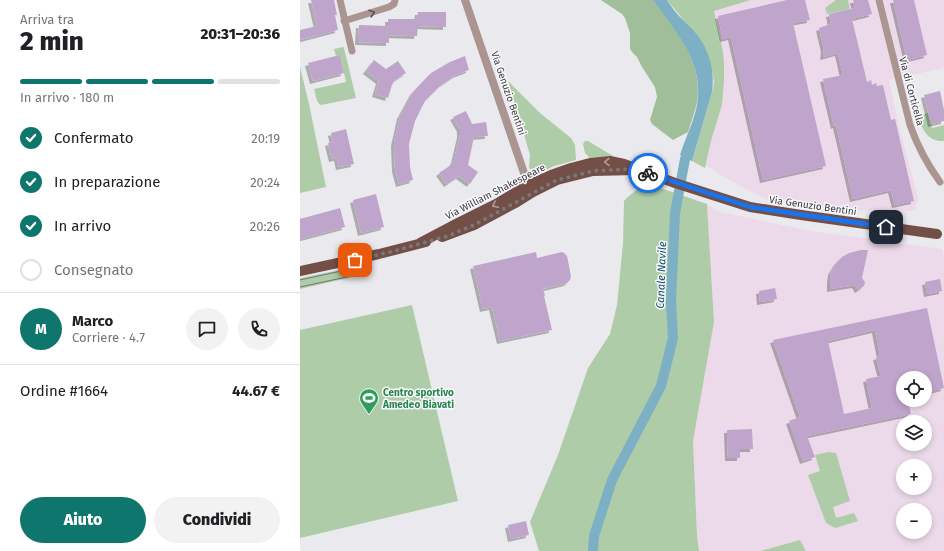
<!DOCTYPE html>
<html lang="it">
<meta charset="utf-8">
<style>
:root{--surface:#fff;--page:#f2f2f2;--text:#202124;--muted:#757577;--line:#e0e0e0;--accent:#0f766e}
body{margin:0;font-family:"Fira Sans",sans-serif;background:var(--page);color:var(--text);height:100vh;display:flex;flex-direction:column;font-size:15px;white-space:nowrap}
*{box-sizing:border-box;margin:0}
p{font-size:13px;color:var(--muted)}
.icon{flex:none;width:22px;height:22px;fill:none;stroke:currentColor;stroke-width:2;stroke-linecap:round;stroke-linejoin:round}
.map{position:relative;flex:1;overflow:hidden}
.side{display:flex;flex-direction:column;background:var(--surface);width:300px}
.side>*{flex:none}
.fabs{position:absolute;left:596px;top:371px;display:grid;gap:8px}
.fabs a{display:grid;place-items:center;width:36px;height:36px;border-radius:50%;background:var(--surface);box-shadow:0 2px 6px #0003;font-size:20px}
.pin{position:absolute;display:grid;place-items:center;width:34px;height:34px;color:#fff;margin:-17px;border-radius:8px;box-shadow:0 2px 6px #0006}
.courier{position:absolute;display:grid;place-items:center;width:40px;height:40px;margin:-20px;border:3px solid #1a73e8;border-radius:50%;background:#fff;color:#222;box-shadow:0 1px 5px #0007}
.head em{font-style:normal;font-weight:800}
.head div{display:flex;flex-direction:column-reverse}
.head{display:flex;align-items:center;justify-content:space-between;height:68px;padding:0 20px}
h1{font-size:26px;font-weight:800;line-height:30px}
.bar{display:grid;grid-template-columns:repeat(4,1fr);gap:6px 4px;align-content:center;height:48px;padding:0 20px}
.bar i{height:5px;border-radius:3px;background:var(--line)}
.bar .current{background:var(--accent)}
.bar p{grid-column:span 4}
.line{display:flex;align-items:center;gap:10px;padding:0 20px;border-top:1px solid var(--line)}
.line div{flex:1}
.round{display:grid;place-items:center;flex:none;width:42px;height:42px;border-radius:21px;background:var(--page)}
ol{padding:0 20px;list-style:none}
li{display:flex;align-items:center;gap:12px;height:44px}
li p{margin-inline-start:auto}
li .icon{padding:4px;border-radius:50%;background:var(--accent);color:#fff;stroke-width:4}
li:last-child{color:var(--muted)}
li i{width:22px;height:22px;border:2px solid var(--line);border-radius:50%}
.button{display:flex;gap:8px;margin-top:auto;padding:8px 20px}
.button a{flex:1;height:46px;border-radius:24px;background:var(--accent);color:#fff;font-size:16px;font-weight:800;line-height:46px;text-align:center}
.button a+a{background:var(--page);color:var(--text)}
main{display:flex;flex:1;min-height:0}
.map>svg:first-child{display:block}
</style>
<main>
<section class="side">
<div class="head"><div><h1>2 min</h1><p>Arriva tra</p></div><em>20:31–20:36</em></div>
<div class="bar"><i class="current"></i><i class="current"></i><i class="current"></i><i></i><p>In arrivo · 180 m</p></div>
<ol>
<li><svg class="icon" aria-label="check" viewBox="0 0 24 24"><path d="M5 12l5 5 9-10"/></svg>Confermato<p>20:19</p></li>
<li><svg class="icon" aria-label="check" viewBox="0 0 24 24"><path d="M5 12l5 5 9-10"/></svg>In preparazione<p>20:24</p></li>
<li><svg class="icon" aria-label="check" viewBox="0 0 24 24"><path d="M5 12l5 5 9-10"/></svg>In arrivo<p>20:26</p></li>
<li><i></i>Consegnato</li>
</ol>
<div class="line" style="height:72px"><b class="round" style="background:var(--accent);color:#fff">M</b><div><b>Marco</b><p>Corriere · 4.7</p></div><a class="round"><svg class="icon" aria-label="chat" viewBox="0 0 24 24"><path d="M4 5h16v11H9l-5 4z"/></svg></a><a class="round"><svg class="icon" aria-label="phone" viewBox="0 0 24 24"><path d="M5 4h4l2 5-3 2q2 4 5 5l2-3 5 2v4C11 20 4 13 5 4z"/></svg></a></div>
<div class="line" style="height:52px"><div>Ordine #1664</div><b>44.67 €</b></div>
<div class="button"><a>Aiuto</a><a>Condividi</a></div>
</section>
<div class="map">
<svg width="644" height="551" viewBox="0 0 644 551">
<defs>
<filter id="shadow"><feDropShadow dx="-3" dy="3" stdDeviation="0" flood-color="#0004"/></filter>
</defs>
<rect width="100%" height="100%" fill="#eaeaee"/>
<path fill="#ecdaeb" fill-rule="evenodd" d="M451,0H644V68L589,80L597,118L618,198L615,211L545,210L486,204L475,201L468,200L444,188L419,174L406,165L411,141L422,105L424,81V62L423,52L414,11Z
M407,204L420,212L512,231L642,249L644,258V551H506L500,540L460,551H399L397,536L393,441L414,322ZM603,378H625V400H603ZM603,422H625V444H603ZM603,466H625V488H603ZM603,510H625V532H603Z"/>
<path fill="#afcca8" d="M367,0H451L414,11L423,52L424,62V81L422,105L411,141L405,168L392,161L412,92L414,83L413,75L409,58L406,51L401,41Z
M536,0H548L550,9L527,14L525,8Z
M43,47L44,48L56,98L21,105C16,103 16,95 14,89L46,82L40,55L36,56L34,49Z
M0,67L9,104L26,187L0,193Z
M208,81L240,113L271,138L275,145L276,160L254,166L238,174L229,168L230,155Z
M628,113L632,128L644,125V141C627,142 623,129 617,116Z
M285,141H288L313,156L290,158L285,153L283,144Z
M349,184L407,204L414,322L393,441L397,536L399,551H239L230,522L258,455L288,368L310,334L317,305L323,243L324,201C331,193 339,188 349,184Z
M55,267L57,276L0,289V278Z
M112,305L158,501L0,538V330Z
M528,452L536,453L550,501L533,507L536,518L554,513L558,521L535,528L526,523L508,475L520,471L515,455Z
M500,540L506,551H460Z"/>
<path fill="#a0be99" d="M301,0H353C376,30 404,63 397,102C395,112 391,122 388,132L373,140L352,124L350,120L357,97L355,87L342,67L337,57L333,53L330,49V33L325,18L322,14Z"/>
<path fill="#7dafc5" d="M353,0H367C371,6 375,12 380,17C386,23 393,29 398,36C410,52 415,72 412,92L392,161L380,155C385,139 394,121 397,105C405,63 376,32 353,0Z"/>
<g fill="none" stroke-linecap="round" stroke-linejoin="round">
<path stroke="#7dafc5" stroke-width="10" d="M293,551L294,536L312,480L361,386L373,338L371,301L375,213L385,159L390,146"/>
</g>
<path fill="#bfa4cb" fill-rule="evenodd" filter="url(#shadow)" d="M11,0H34L37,15H35L38,30L0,40V30L17,26Z
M487,0H505L510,20L493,23L526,166L463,180L431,37L423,39L418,16Z
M553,0H568L572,14L552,19L567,82L571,80L572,85L576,83L577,86L583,85L591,120L595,119L614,201L595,205L591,190L553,199L536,125L534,126L523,79L543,75L538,53L523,57L524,49L519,28L531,24L529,14L555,8Z
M593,0H614L627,55L607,60Z
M118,12H146V27L118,26L117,36L89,35V43L58,42L59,25L88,26V19H117Z
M40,55L44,73L13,81L8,63Z
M165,56L169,70L156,75L141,85L125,101L115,121L109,144L110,167L113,180L99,184L95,169L94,143L100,116L113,92L131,73L150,62Z
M74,60L86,69L98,61L106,73L95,80L92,85L88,98L75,94L79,81L66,71Z
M640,91L644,110V121L631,124L624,95Z
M166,111L172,124L186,122L188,136L174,137L168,165L178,172L170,184L159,176L147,184L139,173L151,165L154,160L160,135V129L153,117Z
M46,129L54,164L39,167L37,158L32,159L28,143L33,142L31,133Z
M76,194L84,227L61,233L53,200Z
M40,208L45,227L0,239V219Z
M561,250H568L562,278L565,282L564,286L558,290L555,285L530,289V280L531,272L537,262L542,257L549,253Z
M236,252L237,258L262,252L264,253L267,256L271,276L270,280L267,283L243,289L245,295L244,296L252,330L200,341L192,307L183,309L173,266Z
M640,279L642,291L627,294L625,282Z
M475,288L477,299L460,302L459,291Z
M627,308L644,388L629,392L627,385L625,386V378H603V402L608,401L611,414L507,436L515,457L503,461L489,421L500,417L473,340ZM575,330L580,356L576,357L581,376L566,379L572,408L544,414L528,341Z
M452,429L453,449H440V458H428L427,430Z
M226,521L229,535L211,539L208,525Z"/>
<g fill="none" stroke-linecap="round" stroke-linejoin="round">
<path stroke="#ab9590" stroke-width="7" d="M40,0L52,51
M579,0L610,125C617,145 627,164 640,182
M44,21L89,7L94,4L95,0"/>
<path stroke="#ab9590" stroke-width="8" d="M165,0L224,173L231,190"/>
<path stroke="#744f47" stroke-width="10" d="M142,237L174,225L217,202L233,192L257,180L293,171L335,170
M120,243L156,224L196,204L228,185L251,175L271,168L290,163L310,161L324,164L375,183L450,207L501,215L637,234
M0,271L79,254L126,242"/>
<path stroke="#757577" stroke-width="1" d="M0,280L55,268
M0,287L56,275"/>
</g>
<defs><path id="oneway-chevron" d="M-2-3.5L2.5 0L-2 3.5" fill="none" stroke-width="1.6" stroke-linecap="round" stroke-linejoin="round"/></defs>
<use stroke="#575251" href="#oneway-chevron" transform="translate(72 13) rotate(-17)"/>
<g stroke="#af9b98">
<use href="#oneway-chevron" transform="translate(307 162) rotate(179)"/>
<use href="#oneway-chevron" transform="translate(195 205) rotate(153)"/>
</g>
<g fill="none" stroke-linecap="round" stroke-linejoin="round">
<path stroke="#78787a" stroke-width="4" stroke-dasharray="0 7.2" d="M55,260L94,251L148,236L174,225L257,180L293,171L332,169L348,173"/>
<path stroke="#1a73e8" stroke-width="5" d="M348,173L450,207L586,227"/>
</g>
<defs>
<symbol id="stadium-pin" viewBox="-11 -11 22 30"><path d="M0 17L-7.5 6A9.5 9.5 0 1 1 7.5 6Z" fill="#2e9e5b" stroke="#f8f7fb"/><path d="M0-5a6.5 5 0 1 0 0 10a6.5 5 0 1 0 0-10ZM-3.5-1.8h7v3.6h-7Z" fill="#fff"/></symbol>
</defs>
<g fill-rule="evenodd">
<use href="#stadium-pin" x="58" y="387" width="22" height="30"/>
</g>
<g text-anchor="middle" stroke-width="3" stroke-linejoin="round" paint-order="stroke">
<g font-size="10" fill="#3b3b3c" stroke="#f8f7fb">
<text transform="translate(612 91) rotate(75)" y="4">Via di Corticella</text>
<text transform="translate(209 93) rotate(71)" y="4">Via Genuzio Bentini</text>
<text transform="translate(195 191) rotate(-27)" y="4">Via William Shakespeare</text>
<text transform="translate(513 205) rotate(8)" y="4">Via Genuzio Bentini</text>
</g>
<g font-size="10" font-weight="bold" fill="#27864d" stroke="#f8f7fb" text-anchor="start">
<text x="83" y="396">Centro sportivo<tspan x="83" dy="12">Amedeo Biavati</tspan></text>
</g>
<g font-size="11" font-style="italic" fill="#034c62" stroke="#f8f7fb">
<text transform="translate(361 275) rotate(-88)" y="4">Canale Navile</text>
</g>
</g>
</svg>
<div class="fabs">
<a><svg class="icon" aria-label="locate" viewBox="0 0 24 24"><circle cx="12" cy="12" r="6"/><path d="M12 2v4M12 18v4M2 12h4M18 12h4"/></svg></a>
<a><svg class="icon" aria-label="layers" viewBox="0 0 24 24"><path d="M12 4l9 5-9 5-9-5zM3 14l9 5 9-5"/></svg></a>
<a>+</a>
<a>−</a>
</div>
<div class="pin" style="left:55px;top:260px;background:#ea580c"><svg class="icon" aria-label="bag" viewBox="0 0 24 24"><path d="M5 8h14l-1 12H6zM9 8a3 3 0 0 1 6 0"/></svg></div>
<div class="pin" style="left:586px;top:227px;background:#1f2937"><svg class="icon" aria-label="home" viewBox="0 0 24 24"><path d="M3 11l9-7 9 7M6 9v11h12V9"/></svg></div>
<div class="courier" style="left:348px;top:173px"><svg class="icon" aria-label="bike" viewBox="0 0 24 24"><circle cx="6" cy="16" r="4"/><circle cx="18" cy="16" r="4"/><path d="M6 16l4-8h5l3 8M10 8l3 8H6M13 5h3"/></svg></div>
</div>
</main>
